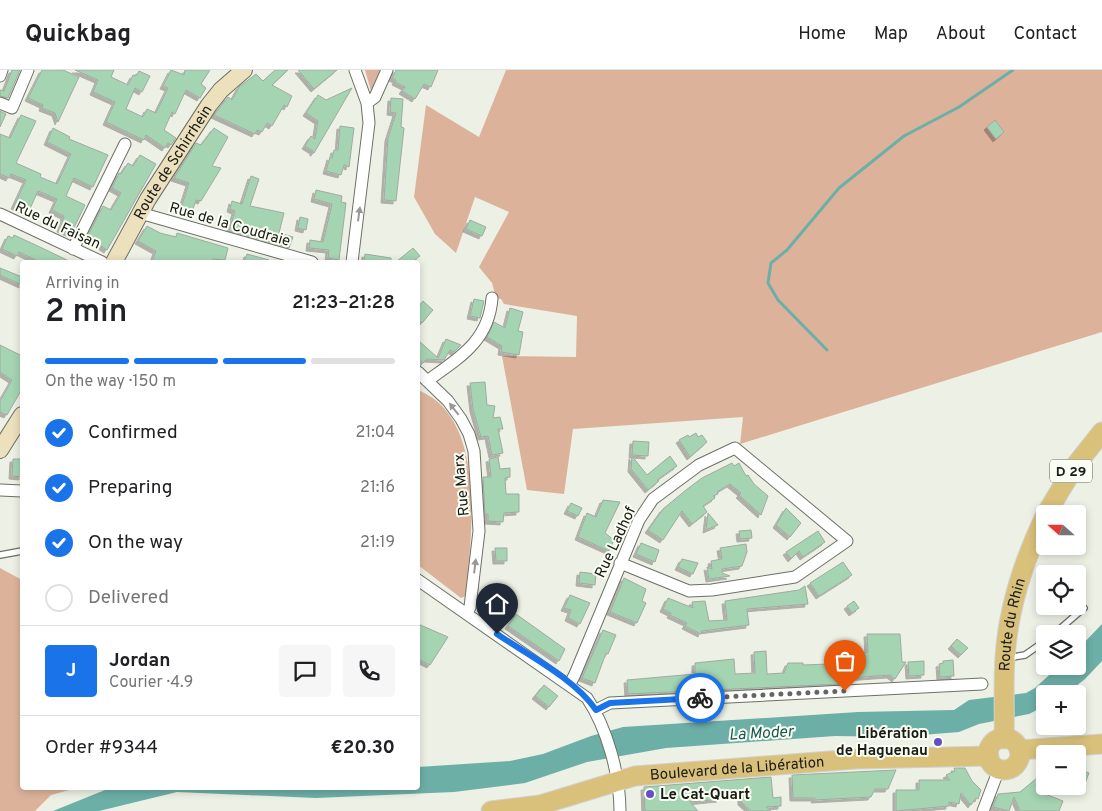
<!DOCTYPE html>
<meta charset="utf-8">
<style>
:root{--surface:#fff;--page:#f6f6f6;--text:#202124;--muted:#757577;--line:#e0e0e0;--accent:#1a73e8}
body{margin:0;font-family:Overpass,sans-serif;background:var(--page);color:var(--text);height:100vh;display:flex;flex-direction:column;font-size:19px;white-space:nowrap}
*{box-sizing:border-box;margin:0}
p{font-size:16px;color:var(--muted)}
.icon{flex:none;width:28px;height:28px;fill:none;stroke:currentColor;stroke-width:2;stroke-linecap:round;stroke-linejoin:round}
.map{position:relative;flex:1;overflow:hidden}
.details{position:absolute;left:20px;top:190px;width:400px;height:530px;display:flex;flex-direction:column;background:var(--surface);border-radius:5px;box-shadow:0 2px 8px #0003}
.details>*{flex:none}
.needle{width:32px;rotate:291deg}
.controls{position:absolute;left:1036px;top:435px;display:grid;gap:10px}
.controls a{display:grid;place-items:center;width:50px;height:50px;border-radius:5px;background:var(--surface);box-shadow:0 2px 8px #0003;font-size:25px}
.pin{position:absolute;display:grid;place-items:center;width:42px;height:42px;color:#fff;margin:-51px -21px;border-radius:50% 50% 50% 0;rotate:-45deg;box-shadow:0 0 5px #0007}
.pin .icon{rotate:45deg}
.courier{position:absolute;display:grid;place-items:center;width:50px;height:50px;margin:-25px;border:4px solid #1a73e8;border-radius:50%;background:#fff;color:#222;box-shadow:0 1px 6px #0007}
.summary em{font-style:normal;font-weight:600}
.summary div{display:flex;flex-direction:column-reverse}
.summary{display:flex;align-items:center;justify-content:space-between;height:85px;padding:0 25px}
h1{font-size:32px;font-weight:600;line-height:38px}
.bar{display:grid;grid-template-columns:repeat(4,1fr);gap:8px 5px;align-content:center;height:60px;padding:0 25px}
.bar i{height:6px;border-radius:4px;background:var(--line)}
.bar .selected{background:var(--accent)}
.bar p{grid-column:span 4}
.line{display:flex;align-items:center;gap:12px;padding:0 25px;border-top:1px solid var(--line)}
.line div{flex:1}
.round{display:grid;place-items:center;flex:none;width:52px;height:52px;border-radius:5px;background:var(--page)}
ol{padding:0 25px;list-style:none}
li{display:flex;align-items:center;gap:15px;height:55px}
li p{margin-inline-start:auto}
li .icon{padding:5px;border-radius:50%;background:var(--accent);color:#fff;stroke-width:4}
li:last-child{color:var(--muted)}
li i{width:28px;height:28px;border:2px solid var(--line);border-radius:50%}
header{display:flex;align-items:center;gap:30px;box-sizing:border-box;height:70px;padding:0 25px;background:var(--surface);border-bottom:1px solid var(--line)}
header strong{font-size:24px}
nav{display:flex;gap:28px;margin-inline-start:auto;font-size:18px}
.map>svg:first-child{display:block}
</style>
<header>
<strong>Quickbag</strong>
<nav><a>Home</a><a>Map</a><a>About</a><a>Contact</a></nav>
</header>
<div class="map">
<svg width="1102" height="741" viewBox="0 0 1102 741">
<defs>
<filter id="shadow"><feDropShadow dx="-3" dy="3" stdDeviation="0" flood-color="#0004"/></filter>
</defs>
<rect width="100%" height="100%" fill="#edf0e4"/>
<path fill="#dcb39a" d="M365,0H381L371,21Z
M506,0H1102V262L740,374L743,347L573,359L564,424L527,420L502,286L576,287L577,246L504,234L501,229L496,228L492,213L479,197L509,142L475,127L456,183L435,164L414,127L426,35L479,67Z
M418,320C488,348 471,466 466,526L461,528L418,495Z
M0,498L22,510V718H77L51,725L35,741H0Z"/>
<path fill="#6cafa7" d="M1102,554V591L1085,609L1066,624H1045V636L1029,644L979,654L959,662L897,667L835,666L666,678L587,692L525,713L454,722L316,728L177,722L99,741H53L110,718H418V697L510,691L543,684L591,666L623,657L858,642L954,640L969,630L1026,623L1035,618L1059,596H1078V579Z"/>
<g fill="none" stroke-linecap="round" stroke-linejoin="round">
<path stroke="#6cafa7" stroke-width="3" d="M827,280L778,230L768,213L771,193L787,180L839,118L904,66L959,37L1013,0"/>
</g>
<path fill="#a5d4b2" stroke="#a0aaa2" filter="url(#shadow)" d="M12,0H20L8,28L0,26V20L4,21Z
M42,0H63L79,7L58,52L55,43L42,38L43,35L28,28Z
M75,0H114L111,7L128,15L133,5L136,6L139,1L150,6L142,22L135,18L126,39L143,47L147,39L156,43L168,18L163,16L171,0L184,5L185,0H210L201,14L206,18L200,28L186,20L175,44L172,42L164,60L176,68L171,75L168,73L165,78L146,65L144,70L106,52L115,32L93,22L98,10Z
M275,0H288L272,15L292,26L287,37L284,35L272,56L267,53L262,62L257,60L255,64L214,45L228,27L232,30L239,17L256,4L263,11Z
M298,0H337L314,19Z
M396,0H438L431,17L424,14L415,29L402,21L405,17L395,12L396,10L392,8Z
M352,18L314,83H313V81L305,76L311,66L315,69L318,51L306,43L318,25L326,30Z
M391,28L403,29L401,57L404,58L396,131L384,130L388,68L396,43L390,42Z
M0,41L6,44L0,57Z
M21,45L36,51L16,93L41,104L40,107L57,114L71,84L47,72L53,58L70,67L69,69L108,85L93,117L74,108L66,126L85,135L71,164L60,159L64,146L52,140L57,129L38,121L28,143L14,136L26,110L11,104L9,108L0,104V64L10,68Z
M995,50L1004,62L996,69L987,57Z
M340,56L354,58L349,97L344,95L341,105L326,101L330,87L332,88L334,80H338Z
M214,58L228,67L212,96L221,98L201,131L196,130L191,145L180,141L189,113L174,108L196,73L201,75Z
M140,85L156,94L107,180L87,167L103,136L111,140L121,123L112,118L119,103L121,104L128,93L133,96Z
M251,106L259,109L250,136L284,143L279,163L293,167L289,178L229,161L235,141L230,139L232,131L242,134Z
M316,120L342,126L341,132L346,133L339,190L328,188L329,180L309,178L310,170L323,172L332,134L314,129Z
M300,147L308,149L306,160L298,158Z
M470,150L486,157L482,166L466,159Z
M147,156L160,163L176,167L177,163L228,178L225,190L213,189L211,192H152L156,181L138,171Z
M14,165L42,178L71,192H40L19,182L17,186L2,179L8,166L13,168Z
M413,178L420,186L412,192H396Z
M247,184L269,190V192H244Z
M365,184L391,188V192H364Z
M0,198L22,207V215L0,205Z
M474,229L484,231L480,248L470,246Z
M423,231L433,240L422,253L418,249V237Z
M510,238L523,242L518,261L523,262L519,285L501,282L502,276L487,267L494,252L505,258Z
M446,269L461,275L454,282L450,280L444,290L427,289L423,293L418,289V270L438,288Z
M0,275L22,286V319L7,345L0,342V331L12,310L0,302Z
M485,312L487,335L495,336L493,348L500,347L503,359H498L503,383L492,385L488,366L481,367L473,339L470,313Z
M696,363L698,367L702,365L707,372L690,387L679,370L688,365L689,367Z
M633,371L649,372L648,386L632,385Z
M632,386L647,405L670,386L677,396L657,410L659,411L648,420L631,399Z
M498,387L500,399L510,398V407L505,408L506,424H519V442L504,443L503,452L488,451V444H485L483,407H491L489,389Z
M13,389H22V407L12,406Z
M732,393L734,396L739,393L746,406L748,405L754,414L768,426L761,445L739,425L741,423L730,414L717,422L718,424L713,426L715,428L703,436L707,442L692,454L682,441L663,470L648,460L663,439L686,420L702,408Z
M603,430L620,432L605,463L614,470L609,481L578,467L587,443L596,447Z
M571,433L582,438L578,446L567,441Z
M786,438L801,453L790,467L776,455Z
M708,443L718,455L706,460Z
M751,460L752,468L740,469L739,461Z
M818,461L825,472L803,487L799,481L791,489L786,482Z
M641,473L659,480L655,492L636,484Z
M746,474L747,482L742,496L722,499V503L730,506L709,509L707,497L712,499L711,491L722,489L720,478Z
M495,478H507V491H496Z
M682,489L698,493L693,504L678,497Z
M843,492L852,505L819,526L810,513Z
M580,502L596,504L595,515L579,513Z
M624,508L646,519L642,531L646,533L637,553L610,542Z
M805,516L808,534L747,539L749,555L702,561L701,564L685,556L687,553L670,545L671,543L663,539L668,528L693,538L692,532L705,531L709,551L727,550L725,531L799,520Z
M570,525L590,533L580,554L568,548L571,540L564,538Z
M854,531L859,538L852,543L847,536Z
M516,544L565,579L559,591L508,556Z
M418,554L448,567L430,595L418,589Z
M603,560L616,565L608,584L606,583L595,613L582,608Z
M867,564H900L902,592H906L895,609L890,605L849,608V612L841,614L628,624L627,610L695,604V593L734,589L735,604L755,603L754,582L766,581L767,604L784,603L788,593H803V595L828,594L829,599L847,598L846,583L868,582Z
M957,569L968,578L961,585L951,576Z
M953,590L954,606L940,607L939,594L943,593V591Z
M924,591V605L909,606L908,592Z
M544,615L558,626L549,637L535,626Z
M954,698H965L972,711L981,720L978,729L976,728L971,735L961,723L959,734L949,732V736L896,741V720H919V710H950L946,705L955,701Z
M1078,698L1089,703L1084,716L1078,713Z
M896,700L888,719H875L871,727L814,730L815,728H793L792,705Z
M771,707L773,728L781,727V736L766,737L771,741H751L741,732V721L717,723L720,729L690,732L698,741H645L644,717Z
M1037,708L1045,711V716H1048L1045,724L1063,731L1059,741H1020L1014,727L1009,741L993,737L998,724L1020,722Z"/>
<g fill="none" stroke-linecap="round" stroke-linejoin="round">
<defs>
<path id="lane" d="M0,485L22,481
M1054,564L1084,538
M1007,588L1025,585L1045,571"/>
<path id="street" d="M0,6L2,0
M0,33L12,38L28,0
M367,33L375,27L387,0
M140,143L312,192
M0,144L102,192
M73,179L125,74
M352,192L369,53L367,33L355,0
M418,302L448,331L461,349L469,364L474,381L479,461L470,537L467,544
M427,311C459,288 489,271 492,228
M0,420L22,421
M418,510L587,628C607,658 620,705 620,741
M570,614L575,604L639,450L653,429L699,395L735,378L847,471L795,507L712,520L689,521L620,493
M596,640L610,633L982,614
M983,741L999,699"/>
<g id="secondary">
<path id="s1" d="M114,192L148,129L209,35L221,20L244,0"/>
<path d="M0,380L22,345"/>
</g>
<g id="primary">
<path d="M1046,444L1075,396L1102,362"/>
<circle cx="1004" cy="684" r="16"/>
<path id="s2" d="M1004,669C1005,642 1003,615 1005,588C1008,539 1024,490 1045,446"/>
<path d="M1019,680L1102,674"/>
<path id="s3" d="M491,741L540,735L635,706L856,689L989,686"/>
</g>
</defs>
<use href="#lane" stroke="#6d7066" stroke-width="8"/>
<use href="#street" stroke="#6d7066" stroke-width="13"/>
<use href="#secondary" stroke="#6d7066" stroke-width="18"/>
<use href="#primary" stroke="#d1d1d1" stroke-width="21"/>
<use href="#lane" stroke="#fff" stroke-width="5.5"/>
<use href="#street" stroke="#fff" stroke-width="11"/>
<use href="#secondary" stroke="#ece0bd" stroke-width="16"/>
<use href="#primary" stroke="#d9c07b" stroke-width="19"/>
</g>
<defs><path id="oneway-solid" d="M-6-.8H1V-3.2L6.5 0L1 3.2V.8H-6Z" transform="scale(1.25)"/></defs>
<g fill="#989897">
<use href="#oneway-solid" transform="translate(359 144) rotate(-82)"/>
<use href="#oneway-solid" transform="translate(454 339) rotate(-128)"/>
<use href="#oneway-solid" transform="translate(475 496) rotate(-83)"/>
</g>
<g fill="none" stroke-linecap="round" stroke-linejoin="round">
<path stroke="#64665f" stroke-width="5" stroke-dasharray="0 9" d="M700,628L845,621"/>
<path stroke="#1a73e8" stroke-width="6" d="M497,564C528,585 575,609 596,640L610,633L700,628"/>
</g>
<g fill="#644fc8" stroke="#fafef2" stroke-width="2">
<circle cx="938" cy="672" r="5"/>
<circle cx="650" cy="724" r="5"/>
</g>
<g text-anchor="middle" stroke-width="4" stroke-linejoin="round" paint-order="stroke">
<rect fill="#fafef2" stroke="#5d5f59" stroke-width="1" x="1050" y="389.5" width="42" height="23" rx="4"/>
<g font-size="14" font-weight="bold" fill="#1a1b17">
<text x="1071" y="406">D 29</text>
</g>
<g font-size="15" fill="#1a1b17" stroke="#fafef2">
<text dy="5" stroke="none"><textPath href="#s1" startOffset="116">Route de Schirrhein</textPath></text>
<text transform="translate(230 154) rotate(16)" y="5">Rue de la Coudraie</text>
<text transform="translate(58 155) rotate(25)" y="5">Rue du Faisan</text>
<text transform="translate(461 415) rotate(-95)" y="5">Rue Marx</text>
<text transform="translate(615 472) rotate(-65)" y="5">Rue Ladhof</text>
<text dy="5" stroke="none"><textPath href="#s2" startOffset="115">Route du Rhin</textPath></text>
<text dy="5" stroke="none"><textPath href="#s3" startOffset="251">Boulevard de la Libération</textPath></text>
</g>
<g font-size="15" font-weight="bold" fill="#1a1b17" stroke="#fafef2" text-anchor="end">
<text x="928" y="668">Libération<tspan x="928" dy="17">de Haguenau</tspan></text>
<text x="660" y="729" text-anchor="start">Le Cat-Quart</text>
</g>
<g font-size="16" font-style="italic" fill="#1c5650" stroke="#fafef2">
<text transform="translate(761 662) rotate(-3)" y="6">La Moder</text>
</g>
</g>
</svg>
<div class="controls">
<a><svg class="needle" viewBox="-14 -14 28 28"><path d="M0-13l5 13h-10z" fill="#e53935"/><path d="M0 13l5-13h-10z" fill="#757577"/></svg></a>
<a><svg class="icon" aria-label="locate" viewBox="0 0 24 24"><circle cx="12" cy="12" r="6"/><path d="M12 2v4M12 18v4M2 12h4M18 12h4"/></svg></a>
<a><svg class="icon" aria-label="layers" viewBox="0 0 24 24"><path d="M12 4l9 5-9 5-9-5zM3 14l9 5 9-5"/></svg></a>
<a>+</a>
<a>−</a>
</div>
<div class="pin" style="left:845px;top:621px;background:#ea580c"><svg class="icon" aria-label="bag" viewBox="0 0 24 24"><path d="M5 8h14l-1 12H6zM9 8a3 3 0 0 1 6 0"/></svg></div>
<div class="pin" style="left:497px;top:564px;background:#1f2937"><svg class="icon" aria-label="home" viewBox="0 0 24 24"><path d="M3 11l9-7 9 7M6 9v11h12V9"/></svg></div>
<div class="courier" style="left:700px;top:628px"><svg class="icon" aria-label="bike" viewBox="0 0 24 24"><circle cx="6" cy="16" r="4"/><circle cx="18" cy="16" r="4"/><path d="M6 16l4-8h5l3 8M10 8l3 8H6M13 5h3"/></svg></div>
<section class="details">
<div class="summary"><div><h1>2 min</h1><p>Arriving in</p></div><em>21:23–21:28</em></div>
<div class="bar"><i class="selected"></i><i class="selected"></i><i class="selected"></i><i></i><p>On the way · 150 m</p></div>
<ol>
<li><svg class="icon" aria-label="check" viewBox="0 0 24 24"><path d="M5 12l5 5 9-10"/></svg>Confirmed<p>21:04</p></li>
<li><svg class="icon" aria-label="check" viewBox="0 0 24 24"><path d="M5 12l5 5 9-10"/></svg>Preparing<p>21:16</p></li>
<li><svg class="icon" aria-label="check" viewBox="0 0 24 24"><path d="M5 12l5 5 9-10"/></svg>On the way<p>21:19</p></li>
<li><i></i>Delivered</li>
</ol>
<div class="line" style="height:90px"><b class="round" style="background:var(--accent);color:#fff">J</b><div><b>Jordan</b><p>Courier · 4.9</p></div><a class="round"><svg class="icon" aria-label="chat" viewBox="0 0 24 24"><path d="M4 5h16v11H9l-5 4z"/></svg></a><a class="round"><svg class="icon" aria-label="phone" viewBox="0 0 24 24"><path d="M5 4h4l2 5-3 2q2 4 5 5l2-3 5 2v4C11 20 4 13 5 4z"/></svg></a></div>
<div class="line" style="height:65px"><div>Order #9344</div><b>€20.30</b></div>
</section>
</div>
